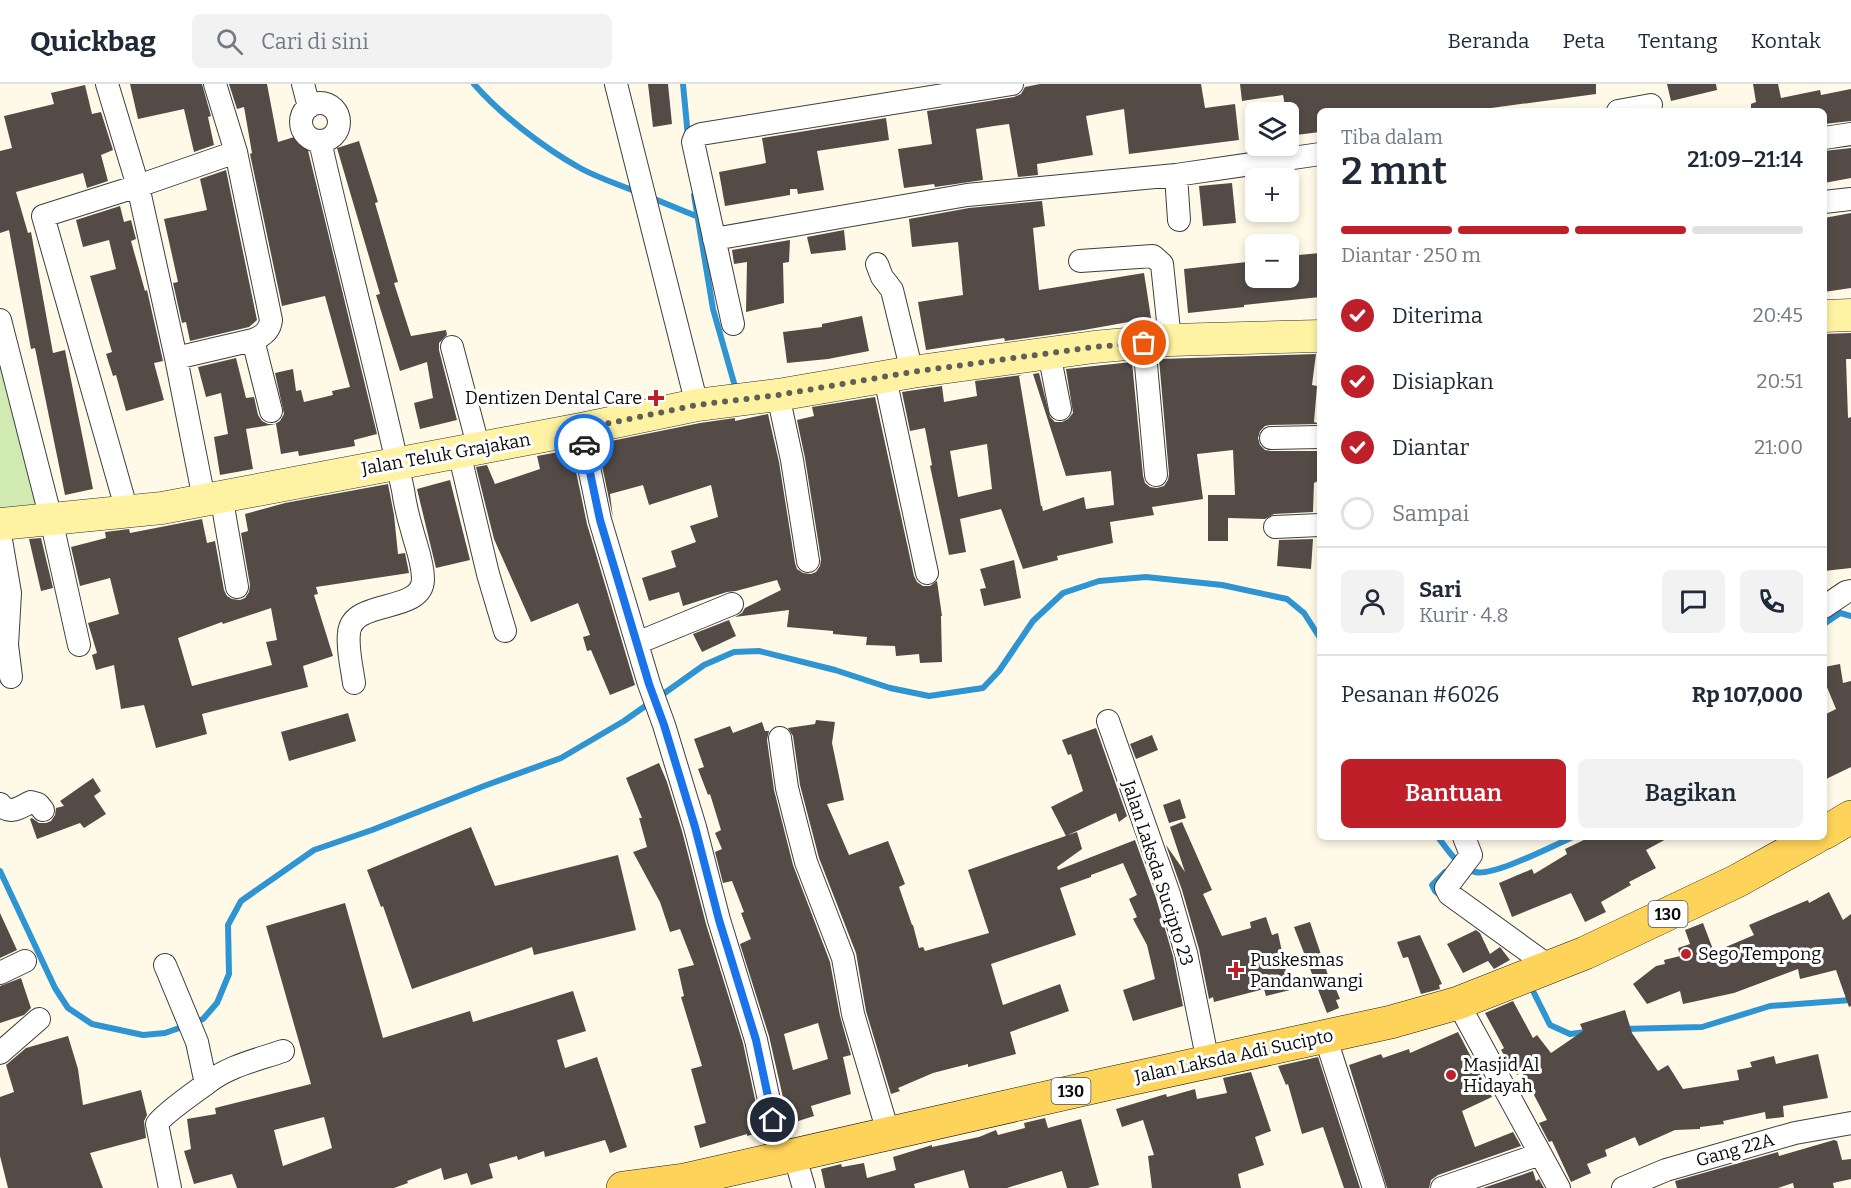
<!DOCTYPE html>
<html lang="id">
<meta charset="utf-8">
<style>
:root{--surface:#fff;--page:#f2f2f3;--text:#1f2937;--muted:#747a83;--line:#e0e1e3;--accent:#bf1f29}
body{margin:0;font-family:Bitter,serif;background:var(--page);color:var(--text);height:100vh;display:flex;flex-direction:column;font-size:22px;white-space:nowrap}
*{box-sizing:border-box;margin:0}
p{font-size:20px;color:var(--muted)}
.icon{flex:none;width:33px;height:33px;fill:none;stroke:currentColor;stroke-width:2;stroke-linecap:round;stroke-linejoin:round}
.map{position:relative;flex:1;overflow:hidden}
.drawer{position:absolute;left:1317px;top:24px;width:510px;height:732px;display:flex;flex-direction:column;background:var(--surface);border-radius:9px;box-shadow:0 3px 9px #0003}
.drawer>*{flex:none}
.controls{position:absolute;left:1245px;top:18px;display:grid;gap:12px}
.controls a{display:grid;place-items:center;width:54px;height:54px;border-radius:9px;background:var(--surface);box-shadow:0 3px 9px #0003;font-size:30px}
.pin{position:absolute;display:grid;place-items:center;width:51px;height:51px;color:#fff;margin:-26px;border:3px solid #fff;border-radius:50%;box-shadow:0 2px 6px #0007}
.courier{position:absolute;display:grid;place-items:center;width:60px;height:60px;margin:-30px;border:4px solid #1a73e8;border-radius:50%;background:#fff;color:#222;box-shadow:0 2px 8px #0007}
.headline em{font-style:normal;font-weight:600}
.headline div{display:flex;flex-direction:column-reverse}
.headline{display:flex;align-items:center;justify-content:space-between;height:102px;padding:0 24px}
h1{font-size:39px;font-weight:600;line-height:45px}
.bar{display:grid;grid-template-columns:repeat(4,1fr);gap:9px 6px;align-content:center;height:72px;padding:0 24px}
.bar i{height:8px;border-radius:4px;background:var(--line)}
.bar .on{background:var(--accent)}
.bar p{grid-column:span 4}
.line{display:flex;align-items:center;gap:15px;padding:0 24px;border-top:2px solid var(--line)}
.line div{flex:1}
.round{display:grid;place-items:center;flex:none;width:63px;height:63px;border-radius:9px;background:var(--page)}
ol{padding:0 24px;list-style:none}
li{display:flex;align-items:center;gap:18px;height:66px}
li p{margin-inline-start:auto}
li .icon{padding:6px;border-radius:50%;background:var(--accent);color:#fff;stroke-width:4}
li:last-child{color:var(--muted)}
li i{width:33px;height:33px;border:3px solid var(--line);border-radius:50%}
.action{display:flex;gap:12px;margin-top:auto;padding:12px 24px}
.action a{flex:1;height:69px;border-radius:9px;background:var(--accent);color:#fff;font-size:24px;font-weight:600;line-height:69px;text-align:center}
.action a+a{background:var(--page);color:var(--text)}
header{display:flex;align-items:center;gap:36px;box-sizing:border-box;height:84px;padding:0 30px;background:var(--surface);border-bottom:2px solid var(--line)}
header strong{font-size:28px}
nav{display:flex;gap:33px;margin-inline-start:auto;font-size:21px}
.search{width:420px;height:54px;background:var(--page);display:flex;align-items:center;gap:15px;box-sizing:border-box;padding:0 21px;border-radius:9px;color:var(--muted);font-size:22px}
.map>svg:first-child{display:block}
</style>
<header>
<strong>Quickbag</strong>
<div class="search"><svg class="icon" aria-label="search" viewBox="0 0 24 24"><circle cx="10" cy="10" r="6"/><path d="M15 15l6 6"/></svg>Cari di sini</div>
<nav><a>Beranda</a><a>Peta</a><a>Tentang</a><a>Kontak</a></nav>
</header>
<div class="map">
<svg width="1851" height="1104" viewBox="0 0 1851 1104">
<rect width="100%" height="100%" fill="#fffae8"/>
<path fill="#d0eab1" d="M0,244L42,422L0,424Z"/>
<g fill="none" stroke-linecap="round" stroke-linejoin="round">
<path stroke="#2f94d2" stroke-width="6" d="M474,0C501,31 544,64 580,84C598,94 618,100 637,108
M683,0L688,53
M694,111L713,225L736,306
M652,114L696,132
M1824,540L1840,529L1851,532
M659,613L704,581L734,568L759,567L835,586L890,604L929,612L983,604L999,587L1033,537L1063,509L1099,497L1146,493L1222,501L1287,515L1304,529L1320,554
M1438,753C1447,765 1459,784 1475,788C1493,793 1554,761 1573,753
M0,787L55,904L68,924L92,940L143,951L165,949L185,942
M1442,813L1435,807L1432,801L1445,788
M1534,909L1550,941L1570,950L1586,948
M195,938L203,935L217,919L229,890L228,841L241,817L314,766L372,746L484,702L561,674L624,637L651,618
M1623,945L1702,943L1770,922L1851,916"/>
</g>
<path fill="#544b47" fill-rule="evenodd" d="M130,0H202L211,32L208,33L214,61L194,68L184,25L138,35Z
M229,0H267L278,58L304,50L377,350L354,356L355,362L299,372L298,367L281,370L276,340L246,345L253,385L220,391L214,353L228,350L221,309L206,313L198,283L236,274L246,314L254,313L258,331L262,337L268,340H275L280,337L284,330L275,289L293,285L296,307L301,306L304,318L333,311L332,307L350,303L325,212L282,222L250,70L252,69L244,23L237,25Z
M648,0H668L672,40L653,43Z
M1040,0H1201L1205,24L1235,20L1239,56L1129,70L1124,25L1086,32L1093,71L1037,80L1038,91L1018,93L1009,40L994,42L976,45L983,96L935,103L934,100L904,104L898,65L932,60L927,27L1014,13L1021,10L1025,3Z
M1240,0H1596V10L1469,27H1320V48L1288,52V28H1286L1283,11L1242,17Z
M1667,0H1716L1717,6L1671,17Z
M1753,0H1778L1781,14L1820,6L1821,11L1851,5V37L1824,40V27H1751V20L1756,18Z
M85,1L92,30L101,28L113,66L101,71L108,97L87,104L83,89L16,108L28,149L31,148L53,269L65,266L93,405L65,411L35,264L31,265L9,146L0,149V67L12,64L4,32L54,20L51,9Z
M886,34L889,56L817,67L824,106L798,110L797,105H790V111L725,122L719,88L766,79L762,54Z
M359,57L378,118L375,119L398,198L394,199L411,252L446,246L447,251L439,259V266L457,336L420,345L414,319L433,314L427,278L400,287L376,211L380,210L337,64Z
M1851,64V94L1824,99V67Z
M226,86L257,236L249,243L190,257L186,238L182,239L173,199L178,198L164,135L207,126L200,95Z
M1232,99L1236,139L1203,142L1199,102Z
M1042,117L1045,142L1033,144L1039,206L1144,189L1151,234L1084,246L1005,257L1004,254L926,266L918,218L963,211L958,158L912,163L909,135L969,124Z
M120,122L124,138L131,136L136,155L131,157L145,207L147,206L163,277L154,279L164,316L126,327L116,291L113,292L106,270L112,268L90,192L116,185L109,156L83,163L76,136Z
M1851,129V204L1824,208V134Z
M844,146L846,166L811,170L807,153Z
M790,156L789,178L783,179L784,219L746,228L747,178L734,180L732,166Z
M1320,169V213L1244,221V223L1188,229L1184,185L1256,177V194H1288V172Z
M862,232L869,267L828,275L787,279L783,248L822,243V240Z
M1851,249V275H1846L1848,334L1851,333V484L1824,487V250Z
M1316,270L1312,301L1317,302L1314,338L1320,340L1270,341L1265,342L1260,347L1258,354L1260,361L1265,366L1271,367H1320V396L1314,399L1313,428L1274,430L1265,435L1228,434V457H1208V411H1235L1233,366L1197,370L1203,415L1152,423L1154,431L1110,438L1113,459L1057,472L1058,476L1023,485L1001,425L960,435L966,468L949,471L930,382L932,381L925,344L910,347L902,308L942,302L944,318L977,312L975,297L1022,291L1019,292L1041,422H1042L1043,427L1084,413L1086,425L1114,421L1111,387L1066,392L1033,290L1039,289L1050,333L1055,338H1062L1068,335L1073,329L1066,285L1132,278L1143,392L1145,399L1150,403L1157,404L1164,402L1168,396L1169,390L1159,275ZM987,360L992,405L958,413L950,367Z
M875,313L914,492L917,498L923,502H930L937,497L942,532H941L942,578L920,579L919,570L896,572L895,562L866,561L867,553L833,550V547L787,543L789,526L735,533L742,529L745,524L781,506L777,496L736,507L727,508L683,522L679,508L649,517L642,494L676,483L671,467L696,458L690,442L718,433L711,401L649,421L643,401L610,410L613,434L600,372L605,371L601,359L700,339L735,334V337L768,330L779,378L795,479L797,485L803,489L811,490L816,488L820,482L821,475L805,374L797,336L814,332L812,323Z
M564,367L566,379L574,378L587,440L635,601L610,611L591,566L587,567L583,553L590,551L578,519L531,538L494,455L476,383L487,381L495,400L540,385L537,372Z
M450,396L470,476L436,484L417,405Z
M388,400L394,431L398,470L405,469L409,489L316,503L318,510L314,511L333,572L303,582L308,603L202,630L207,650L156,664L144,621L121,625L114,581L96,586L92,571L97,569L88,539L119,530L110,494L80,502L71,463L106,454L105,448L129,445L130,449L202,435L207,459L215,457L224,506L227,512L232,515L240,516L245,514L249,508L250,501L241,449L248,447L245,430L285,419ZM271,524L277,556L266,558L272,581L192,602L178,554L222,538L223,540Z
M41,454L53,504L41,507L29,455Z
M1313,455L1311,485L1277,482L1279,456Z
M1014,476L1021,514L984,522L980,505L986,504L980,485Z
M729,536L736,552L702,568L693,550Z
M1840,580L1843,599L1851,597V683L1824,696V631L1836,625L1824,596V583Z
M348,629L356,657L289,677L281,648Z
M816,636L835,638L832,659L844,716L827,720L849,771L888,757L905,800L899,803L912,841H913L919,864L923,863L925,867L989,849L968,786L1077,748L1082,765L1057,783L1058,786L1135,756L1156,814L1173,872L1183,922L1133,937L1123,906L1155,895L1147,861L1133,835L1137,833L1129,815L1137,811L1123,779L1091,791V793L1060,804L1076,851L991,880L1003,921L1060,900L1069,927L1010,948L1016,970L968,983V980L933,989L898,1004L900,1007L891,1010L866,927L856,869L819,774L800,701L793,652L788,644L815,640Z
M762,638L765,647H769L767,656L774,706L793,781L830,878L840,932L851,971L843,973L851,1010L811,1022L814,1032L789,1040L769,952L740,860L751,855L741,829L744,828L732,797L723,799L715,768L722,765L715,749L721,746L710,710L708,711L698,685L704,683L694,655L730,642L733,649ZM818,939L828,975L793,986L784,950Z
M1096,644L1127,732L1119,738L1116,729L1066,752L1051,723L1083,707L1071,670L1068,671L1062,656Z
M1152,651L1158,666L1136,675L1130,660Z
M659,679L667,698L682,747L706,840L743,959L762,1048L747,1052V1050L700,1064L694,1042L706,1039L691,985L702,982L681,913L684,912L678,885L694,881L680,845L670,848L660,818L633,768L647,763L639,734H642L626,694Z
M93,694L101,707L94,712L106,730L84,744L80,739L37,755L30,735L32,734L39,739H46L51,737L55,731L56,724L64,722L60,717Z
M1180,715L1186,734L1169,739L1163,721Z
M1182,738L1212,806L1203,810L1222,852L1251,844L1250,838L1266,833L1272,851L1278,849L1290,906L1266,912L1264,905L1214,918L1213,913L1209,915L1199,865L1182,806L1166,761L1185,788L1170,743Z
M471,743L495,802L618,771L636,846L534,871L532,863L412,905L383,822L381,823L367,786Z
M1590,753H1670L1646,766L1656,784L1629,798L1631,801L1601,818L1606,828L1585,838L1571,809L1512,833L1499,799L1532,785L1534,790L1567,770L1565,765Z
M1829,808L1843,836L1851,830V922L1849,923L1836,886L1800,895L1798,885L1734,909L1683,920L1680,907L1647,920L1633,900L1656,882L1665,880L1664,876L1680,872L1678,864L1690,860L1685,846L1703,839L1714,868L1754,851L1749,841L1808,816L1809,819Z
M345,819L383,954L470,927L473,938L573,907L586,947L557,956L565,984L597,973L627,1063L610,1069L605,1056L545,1073L544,1067L518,1076L517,1072L489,1080L493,1094L471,1101L467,1089L444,1096L441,1084L407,1097L408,1099L394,1104H237L232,1090L194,1100L184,1067L191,1065L187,1035L216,1030L215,1024L311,1000L266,842ZM324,1033L332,1064L283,1082L274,1046Z
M0,829L17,866L0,874Z
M1310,838L1329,894L1331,893L1340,915L1336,916L1339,924L1327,929L1294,843Z
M1476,846L1480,849L1490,870L1500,863L1510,876L1494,885L1488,877L1463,889L1447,860Z
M1420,851L1442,900L1439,901L1440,905L1421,910L1408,873L1403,874L1397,858Z
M21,894L31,924L24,931L0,939V902Z
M1513,917L1533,954L1537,951L1551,969L1583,947L1580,940L1625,926L1632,949L1658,987L1668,981L1683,1005L1739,996L1737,986L1752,983L1750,978L1774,972L1776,980L1818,970L1828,1014L1783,1022L1784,1033L1766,1035L1765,1028L1723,1037L1724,1040L1700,1043V1045L1675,1046L1639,1062L1635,1053L1605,1066L1607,1072L1587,1080L1591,1089L1571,1098L1552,1057L1549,1058L1539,1039L1547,1036L1522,988L1517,991L1501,966L1504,964L1485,929Z
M1458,948L1492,1013L1462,1027L1475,1063L1513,1048L1521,1062L1438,1091L1431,1096L1429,1104H1387L1349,981L1381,970L1383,974L1409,965L1410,969Z
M68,952L78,985L83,1021L141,1006L147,1031L144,1037L146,1054L90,1069L103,1104H8L0,1072V1013L14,1008L6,981L26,964Z
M1318,973L1360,1104H1344L1323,1043L1302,1050L1288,1000L1286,1001L1278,982Z
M1251,988L1271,1047L1255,1053L1264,1081L1238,1090L1241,1104H1152L1148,1072L1154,1071L1143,1036L1122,1043L1116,1025L1166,1010L1167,1013L1195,1005L1197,1015L1227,1009L1223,994Z
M1045,1034L1048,1044L1081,1035L1099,1101L1088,1104H1067L1062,1087L1007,1104H969L964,1086L914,1100L915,1104H825L821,1085L841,1080L842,1083L864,1079L867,1094L896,1086L893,1073L932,1061V1063L979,1053L996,1046L998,1051L1025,1044L1024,1039Z
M1834,1056L1837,1057L1842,1076L1851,1075V1095L1833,1099L1834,1104H1794L1793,1099L1778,1104H1677L1675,1097L1778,1068L1779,1072Z
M1533,1087L1536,1097L1539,1095L1544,1104H1483Z"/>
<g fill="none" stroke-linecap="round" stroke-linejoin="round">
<defs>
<path id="street" d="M107,0L138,102L176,274L204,415
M303,0L309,23
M616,0L697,321
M301 38a19 19 0 1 1 38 0a19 19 0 1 1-38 0Z
M1618,27L1651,21
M1824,54L1851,50
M320,57C346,174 378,289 403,406C405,420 408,433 412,446C416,462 423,478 423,495C423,530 352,514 349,549C347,565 352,584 354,599
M1176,91L1179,136
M1824,118L1851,115
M714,155L967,111L1176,91L1320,70
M1080,177L1153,172L1162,180L1170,256
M877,180L882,193L892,206L912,288
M0,236L51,435L79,561
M733,240L693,58L695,53L701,50L1012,0
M253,256L271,327
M1144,259L1156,391
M452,263L479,365
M1049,269L1060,325
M176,274L253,256C263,252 270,247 271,236L236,68L215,0
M885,294L927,489
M778,311L792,376L808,477
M581,345L600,436L649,600L664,641L695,743L719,836L756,956L781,1072
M1271,354L1320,353
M459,368L488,490L505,547
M221,411L237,503
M127,427L43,132L138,102L236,68
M1275,443L1320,441
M0,450L10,509L7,561L11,593
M1824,523L1846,508L1851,507
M637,559L732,520
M1108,637L1169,810L1186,869L1208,978
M780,654L787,704L806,778L843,874L853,930L888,1048
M0,720C10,732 20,723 31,718L38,720L43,726
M1464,753L1471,771L1446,804L1449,810L1550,883
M165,881L197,958L206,1000C195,1008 162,1031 157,1040L170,1104
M0,889L25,877
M1458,919L1559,1104
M1325,952L1374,1104
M0,969L39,935
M206,1000C228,982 257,976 283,967
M794,1070L804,1104
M1442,1104L1540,1070
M1623,1104L1666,1086L1795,1049L1851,1039"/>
<path id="secondary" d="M1824,232L1851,231
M0,440L162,424L581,345L697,321L778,311L912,288L1094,263L1170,256L1320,252"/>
<path id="primary" d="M1824,749L1851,733
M623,1104L684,1096L1107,1000L1391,938L1458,919L1585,869L1737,797L1816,753"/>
</defs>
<use href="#street" stroke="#3e3e3e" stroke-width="24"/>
<use href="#secondary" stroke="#2d2d2d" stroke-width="33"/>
<use href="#primary" stroke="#1c1c1c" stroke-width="34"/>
<use href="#street" stroke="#fff" stroke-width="22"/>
<use href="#secondary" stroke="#fff3a3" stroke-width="32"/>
<use href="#primary" stroke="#fed359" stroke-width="33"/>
</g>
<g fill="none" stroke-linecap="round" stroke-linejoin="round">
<path stroke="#605f58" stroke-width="6" stroke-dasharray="0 10.8" d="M584,360L581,345L697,321L778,311L912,288L1094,263L1144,259"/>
<path stroke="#1a73e8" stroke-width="8" d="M584,360L600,436L649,600L664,641L695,743L719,836L756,956L773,1036"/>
</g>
<g fill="#bf1f29" stroke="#fff" stroke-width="2">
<path d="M653 305h6v6h6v6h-6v6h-6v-6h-6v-6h6z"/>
<circle cx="1686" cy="870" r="6"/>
<path d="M1233 877h6v6h6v6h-6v6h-6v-6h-6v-6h6z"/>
<circle cx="1451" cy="991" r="6"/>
</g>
<g text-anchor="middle" stroke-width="6" stroke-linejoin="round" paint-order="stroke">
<g fill="#fff" stroke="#545454" stroke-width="1.5">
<rect x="1648.5" y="817" width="39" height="26" rx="4.5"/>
<rect x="1051.5" y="994" width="39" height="26" rx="4.5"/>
</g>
<g font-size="16" font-weight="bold" fill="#0b0b0b">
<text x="1668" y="836">130</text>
<text x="1071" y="1013">130</text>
</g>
<g font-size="18" fill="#0b0b0b" stroke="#fff" text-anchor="start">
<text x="642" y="320" text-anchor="end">Dentizen Dental Care</text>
<text x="1698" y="876">Sego Tempong</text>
<text x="1250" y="882">Puskesmas<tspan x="1250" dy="21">Pandanwangi</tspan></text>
<text x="1463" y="987">Masjid Al<tspan x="1463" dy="21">Hidayah</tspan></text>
</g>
<g font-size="18" fill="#0b0b0b" stroke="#fff">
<text transform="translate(446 370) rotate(-10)" y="6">Jalan Teluk Grajakan</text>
<text transform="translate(1158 789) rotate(72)" y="6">Jalan Laksda Sucipto 23</text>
<text transform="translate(1234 972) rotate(-12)" y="6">Jalan Laksda Adi Sucipto</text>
<text transform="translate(1735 1066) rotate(-16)" y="6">Gang 22A</text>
</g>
</g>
</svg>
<div class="controls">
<a><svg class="icon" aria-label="layers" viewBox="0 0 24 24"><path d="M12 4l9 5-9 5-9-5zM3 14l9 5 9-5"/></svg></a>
<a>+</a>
<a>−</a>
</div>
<div class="pin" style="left:1144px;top:259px;background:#ea580c"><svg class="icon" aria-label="bag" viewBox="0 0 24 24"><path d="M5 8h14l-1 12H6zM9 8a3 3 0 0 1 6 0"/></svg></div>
<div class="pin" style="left:773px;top:1036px;background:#1f2937"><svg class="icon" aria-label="home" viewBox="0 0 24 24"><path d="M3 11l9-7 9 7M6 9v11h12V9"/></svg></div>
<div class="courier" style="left:584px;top:360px"><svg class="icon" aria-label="car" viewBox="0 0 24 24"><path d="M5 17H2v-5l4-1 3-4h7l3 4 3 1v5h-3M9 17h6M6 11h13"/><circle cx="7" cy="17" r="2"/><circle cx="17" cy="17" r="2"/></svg></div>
<section class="drawer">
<div class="headline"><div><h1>2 mnt</h1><p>Tiba dalam</p></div><em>21:09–21:14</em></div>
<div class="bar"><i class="on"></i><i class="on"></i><i class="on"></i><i></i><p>Diantar · 250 m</p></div>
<ol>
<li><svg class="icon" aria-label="check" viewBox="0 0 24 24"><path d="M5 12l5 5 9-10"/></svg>Diterima<p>20:45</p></li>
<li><svg class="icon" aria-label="check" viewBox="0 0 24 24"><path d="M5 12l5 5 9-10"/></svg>Disiapkan<p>20:51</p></li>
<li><svg class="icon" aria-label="check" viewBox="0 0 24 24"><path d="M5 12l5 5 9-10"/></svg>Diantar<p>21:00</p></li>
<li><i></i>Sampai</li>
</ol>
<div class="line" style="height:108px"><a class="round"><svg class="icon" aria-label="person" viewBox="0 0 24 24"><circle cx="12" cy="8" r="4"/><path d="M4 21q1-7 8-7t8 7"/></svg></a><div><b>Sari</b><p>Kurir · 4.8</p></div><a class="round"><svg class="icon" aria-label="chat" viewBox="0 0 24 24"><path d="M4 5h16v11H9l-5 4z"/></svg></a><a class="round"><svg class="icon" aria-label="phone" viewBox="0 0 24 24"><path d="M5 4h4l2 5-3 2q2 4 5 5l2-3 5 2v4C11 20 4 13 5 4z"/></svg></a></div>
<div class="line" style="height:78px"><div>Pesanan #6026</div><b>Rp 107,000</b></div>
<div class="action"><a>Bantuan</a><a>Bagikan</a></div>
</section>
</div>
